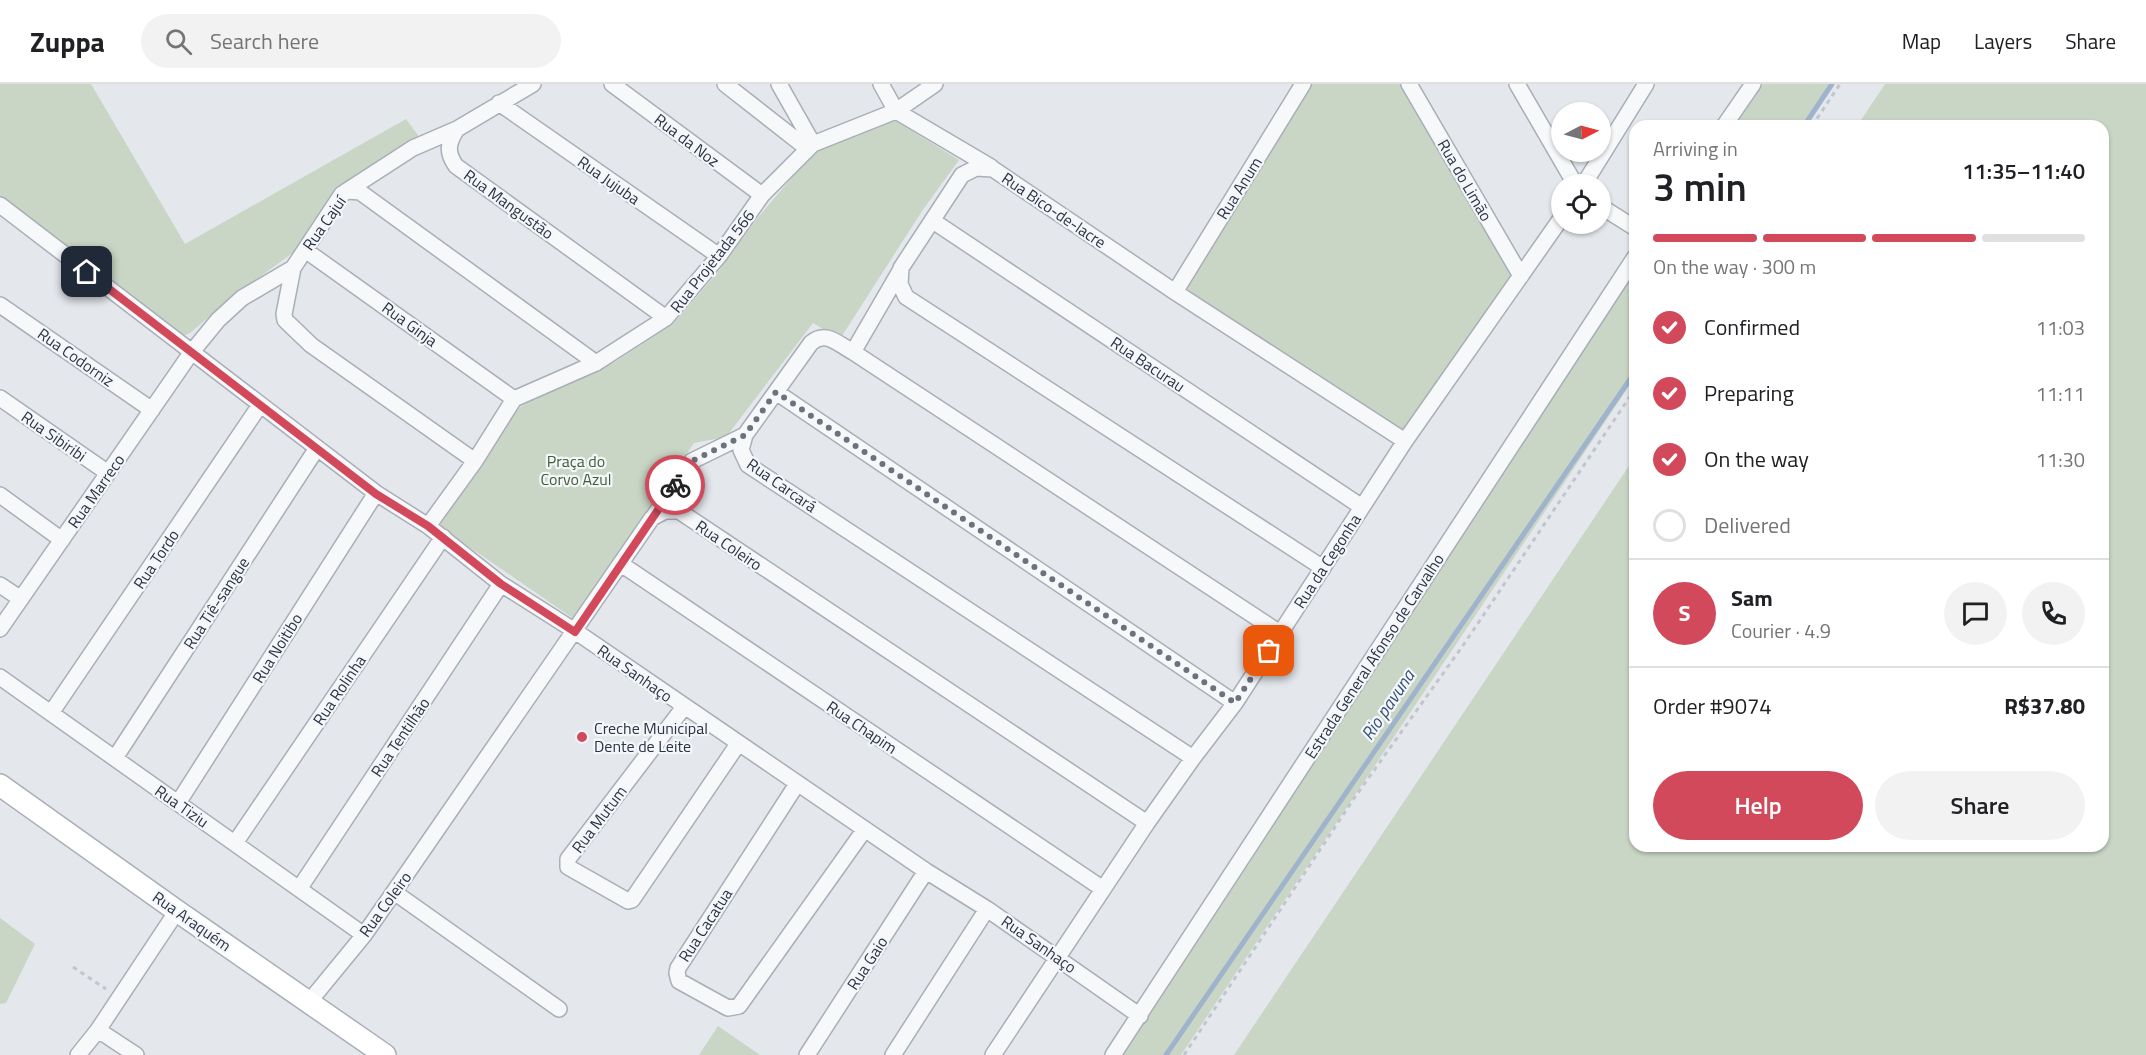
<!DOCTYPE html>
<meta charset="utf-8">
<style>
:root{--surface:#fff;--page:#f2f2f2;--text:#202124;--muted:#757577;--line:#e0e0e0;--accent:#d1495b}
body{margin:0;font-family:"Titillium Web",sans-serif;background:var(--page);color:var(--text);height:100vh;display:flex;flex-direction:column;font-size:22px;white-space:nowrap}
*{box-sizing:border-box;margin:0}
p{font-size:20px;color:var(--muted)}
.icon{flex:none;width:33px;height:33px;fill:none;stroke:currentColor;stroke-width:2;stroke-linecap:round;stroke-linejoin:round}
.map{position:relative;flex:1;overflow:hidden}
.drawer{position:absolute;left:1629px;top:36px;width:480px;height:732px;display:flex;flex-direction:column;background:var(--surface);border-radius:18px;box-shadow:0 2px 4px #0004}
.drawer>*{flex:none}
.needle{width:39px;rotate:84deg}
.fabs{position:absolute;left:1551px;top:18px;display:grid;gap:12px}
.fabs a{display:grid;place-items:center;width:60px;height:60px;border-radius:50%;background:var(--surface);box-shadow:0 2px 4px #0004;font-size:30px}
.pin{position:absolute;display:grid;place-items:center;width:51px;height:51px;color:#fff;margin:-26px;border-radius:12px;box-shadow:0 3px 9px #0006}
.courier{position:absolute;display:grid;place-items:center;width:60px;height:60px;margin:-30px;border:4px solid #d1495b;border-radius:50%;background:#fff;color:#222;box-shadow:0 2px 8px #0007}
.summary em{font-style:normal;font-weight:600}
.summary div{display:flex;flex-direction:column-reverse}
.summary{display:flex;align-items:center;justify-content:space-between;height:102px;padding:0 24px}
h1{font-size:39px;font-weight:600;line-height:45px}
.bar{display:grid;grid-template-columns:repeat(4,1fr);gap:9px 6px;align-content:center;height:72px;padding:0 24px}
.bar i{height:8px;border-radius:4px;background:var(--line)}
.bar .on{background:var(--accent)}
.bar p{grid-column:span 4}
.line{display:flex;align-items:center;gap:15px;padding:0 24px;border-top:2px solid var(--line)}
.line div{flex:1}
.round{display:grid;place-items:center;flex:none;width:63px;height:63px;border-radius:32px;background:var(--page)}
ol{padding:0 24px;list-style:none}
li{display:flex;align-items:center;gap:18px;height:66px}
li p{margin-inline-start:auto}
li .icon{padding:6px;border-radius:50%;background:var(--accent);color:#fff;stroke-width:4}
li:last-child{color:var(--muted)}
li i{width:33px;height:33px;border:3px solid var(--line);border-radius:50%}
.primary-button{display:flex;gap:12px;margin-top:auto;padding:12px 24px}
.primary-button a{flex:1;height:69px;border-radius:36px;background:var(--accent);color:#fff;font-size:24px;font-weight:600;line-height:69px;text-align:center}
.primary-button a+a{background:var(--page);color:var(--text)}
header{display:flex;align-items:center;gap:36px;box-sizing:border-box;height:84px;padding:0 30px;background:var(--surface);border-bottom:2px solid var(--line)}
header strong{font-size:28px}
nav{display:flex;gap:33px;margin-inline-start:auto;font-size:21px}
.search{width:420px;height:54px;background:var(--page);display:flex;align-items:center;gap:15px;box-sizing:border-box;padding:0 21px;border-radius:33px;color:var(--muted);font-size:22px}
.map>svg:first-child{display:block}
</style>
<header>
<strong>Zuppa</strong>
<div class="search"><svg class="icon" aria-label="search" viewBox="0 0 24 24"><circle cx="10" cy="10" r="6"/><path d="M15 15l6 6"/></svg>Search here</div>
<nav><a>Map</a><a>Layers</a><a>Share</a></nav>
</header>
<div class="map">
<svg width="2146" height="971" viewBox="0 0 2146 971">
<rect width="100%" height="100%" fill="#e4e7ec"/>
<path fill="#c9d6c5" d="M0,0H91L185,160L406,35L420,54L344,103L302,162L234,212L190,249L180,253L0,112Z
M1310,0H1404L1516,191L1402,352L1180,207Z
M1763,0H1832L1804,42H1734Z
M1885,0H2146V971H1234L1635,373V762H2103V42H1857Z
M894,36L959,76L922,127L840,255L813,239L726,353L694,359L574,535L439,442L519,324L545,308L615,278L673,240L718,188L755,137L810,72L821,64Z
M1635,186V293L1181,971H1120Z
M0,834L35,860L6,919L0,920Z
M718,942L760,971H699Z"/>
<g fill="none" stroke-linecap="round" stroke-linejoin="round">
<path stroke="#9fb4cc" stroke-width="5" d="M1804,42L1832,0
M1166,971L1635,288"/>
<defs>
<path id="street" d="M533,0L457,45C448,59 446,68 456,82L666,234
M612,0L762,111
M725,0L808,65
M779,0L813,60
M881,0L896,27L991,83
M1409,0L1521,192
M1517,0L1575,100
M499,19L719,172
M1724,42L1753,0
M1584,100L1646,0
M345,108L413,64L457,45
M0,121L376,409L428,442L501,500L575,547L926,787L987,825L1140,932
M1600,122L1635,144
M933,137L1362,423
M305,166L514,315
M1175,208L1303,0
M0,221L152,326
M853,268L900,187
M776,308L1235,619
M0,314L108,389
M475,377L311,261L285,236L284,230L293,184L342,110L348,107L360,108L596,279
M0,411L62,456
M654,432L692,377L745,351
M428,442L475,377L514,315L596,279L666,234L719,172L762,111L813,60L896,27L935,0
M621,480L1103,805
M1323,484L906,213L900,200L901,184L962,91L976,84L993,85L1175,208L1405,357
M0,501L21,515
M0,545L191,269L218,236L242,214L293,184
M0,593L364,851
M684,623L568,775V783L628,817L632,816L738,660
M51,629L260,321
M115,674L317,364
M1193,674L748,381L741,366L745,351L811,259C826,246 838,260 853,268L1280,549
M797,700L678,884L677,889L679,897L728,924L739,922L865,745
M178,719L376,409
M235,759L443,453
M299,805L501,500
M394,808L559,925
M309,918L364,851L394,808L652,434L665,427H679L1147,739
M98,946L136,971
M78,971L98,946L177,827
M807,971L926,787
M893,971L987,825
M993,971L1147,739L1193,674L1235,619L1405,357L1562,133
M1113,971L1635,173"/>
<path id="secondary" d="M0,701L177,827L385,971"/>
</defs>
<use href="#street" stroke="#a9aeb7" stroke-width="18"/>
<use href="#secondary" stroke="#a9aeb7" stroke-width="24"/>
<path stroke="#c2c5cb" stroke-width="3" stroke-dasharray="4.5 4.5" stroke-linecap="butt" d="M1812,42L1840,0
M73,883L106,905
M1184,971L1355,713L1464,560L1635,305"/>
<use href="#street" stroke="#f7f8fa" stroke-width="15"/>
<use href="#secondary" stroke="#fff" stroke-width="21"/>
</g>
<g fill="none" stroke-linecap="round" stroke-linejoin="round">
<path stroke="#6c737f" stroke-width="6" stroke-dasharray="0 10.8" d="M675,401L692,377L745,351L776,308L1235,619L1269,567"/>
<path stroke="#d1495b" stroke-width="8" d="M87,188L376,410L428,442L501,500L575,548L675,401"/>
</g>
<circle fill="#d1495b" stroke="#f4f6f9" stroke-width="2" cx="582" cy="653" r="6"/>
<g text-anchor="middle" stroke-width="4.5" stroke-linejoin="round" paint-order="stroke">
<g font-size="16" fill="#2b3445" stroke="#f4f6f9">
<text transform="translate(687 56) rotate(37)" y="6">Rua da Noz</text>
<text transform="translate(609 96) rotate(35)" y="6">Rua Jujuba</text>
<text transform="translate(1465 96) rotate(60)" y="6">Rua do Limão</text>
<text transform="translate(1239 104) rotate(-58)" y="6">Rua Anum</text>
<text transform="translate(509 120) rotate(36)" y="6">Rua Mangustão</text>
<text transform="translate(1054 126) rotate(34)" y="6">Rua Bico-de-lacre</text>
<text transform="translate(324 139) rotate(-55)" y="6">Rua Cajuí</text>
<text transform="translate(712 177) rotate(-52)" y="6">Rua Projetada 566</text>
<text transform="translate(410 240) rotate(36)" y="6">Rua Ginja</text>
<text transform="translate(76 273) rotate(35)" y="6">Rua Codorniz</text>
<text transform="translate(1148 280) rotate(34)" y="6">Rua Bacurau</text>
<text transform="translate(54 352) rotate(35)" y="6">Rua Sibiribi</text>
<text transform="translate(782 401) rotate(35)" y="6">Rua Carcará</text>
<text transform="translate(96 407) rotate(-55)" y="6">Rua Marreco</text>
<text transform="translate(729 461) rotate(34)" y="6">Rua Coleiro</text>
<text transform="translate(156 475) rotate(-56)" y="6">Rua Tordo</text>
<text transform="translate(1327 477) rotate(-57)" y="6">Rua da Cegonha</text>
<text transform="translate(216 519) rotate(-57)" y="6">Rua Tiê-sangue</text>
<text transform="translate(277 564) rotate(-58)" y="6">Rua Noitibo</text>
<text transform="translate(1374 572) rotate(-57)" y="6">Estrada General Afonso de Carvalho</text>
<text transform="translate(635 589) rotate(35)" y="6">Rua Sanhaço</text>
<text transform="translate(339 606) rotate(-56)" y="6">Rua Rolinha</text>
<text transform="translate(862 643) rotate(34)" y="6">Rua Chapim</text>
<text transform="translate(400 653) rotate(-56)" y="6">Rua Tentilhão</text>
<text transform="translate(182 722) rotate(35)" y="6">Rua Tiziu</text>
<text transform="translate(599 735) rotate(-53)" y="6">Rua Mutum</text>
<text transform="translate(385 820) rotate(-54)" y="6">Rua Coleiro</text>
<text transform="translate(192 837) rotate(35)" y="6">Rua Araquém</text>
<text transform="translate(705 841) rotate(-57)" y="6">Rua Cacatua</text>
<text transform="translate(1039 860) rotate(35)" y="6">Rua Sanhaço</text>
<text transform="translate(867 879) rotate(-57)" y="6">Rua Gaio</text>
</g>
<g font-size="16" fill="#3f6138" stroke="#f4f6f9">
<text x="576" y="383">Praça do<tspan x="576" dy="18">Corvo Azul</tspan></text>
</g>
<g font-size="16" fill="#2b3445" stroke="#f4f6f9" text-anchor="start">
<text x="594" y="650">Creche Municipal<tspan x="594" dy="18">Dente de Leite</tspan></text>
</g>
<g font-size="18" font-style="italic" fill="#34527a" stroke="#f4f6f9">
<text transform="translate(1388 621) rotate(-56)" y="6">Rio pavuna</text>
</g>
</g>
</svg>
<div class="fabs">
<a><svg class="needle" viewBox="-14 -14 28 28"><path d="M0-13l5 13h-10z" fill="#e53935"/><path d="M0 13l5-13h-10z" fill="#757577"/></svg></a>
<a><svg class="icon" aria-label="locate" viewBox="0 0 24 24"><circle cx="12" cy="12" r="6"/><path d="M12 2v4M12 18v4M2 12h4M18 12h4"/></svg></a>
</div>
<div class="pin" style="left:1269px;top:567px;background:#ea580c"><svg class="icon" aria-label="bag" viewBox="0 0 24 24"><path d="M5 8h14l-1 12H6zM9 8a3 3 0 0 1 6 0"/></svg></div>
<div class="pin" style="left:87px;top:188px;background:#1f2937"><svg class="icon" aria-label="home" viewBox="0 0 24 24"><path d="M3 11l9-7 9 7M6 9v11h12V9"/></svg></div>
<div class="courier" style="left:675px;top:401px"><svg class="icon" aria-label="bike" viewBox="0 0 24 24"><circle cx="6" cy="16" r="4"/><circle cx="18" cy="16" r="4"/><path d="M6 16l4-8h5l3 8M10 8l3 8H6M13 5h3"/></svg></div>
<section class="drawer">
<div class="summary"><div><h1>3 min</h1><p>Arriving in</p></div><em>11:35–11:40</em></div>
<div class="bar"><i class="on"></i><i class="on"></i><i class="on"></i><i></i><p>On the way · 300 m</p></div>
<ol>
<li><svg class="icon" aria-label="check" viewBox="0 0 24 24"><path d="M5 12l5 5 9-10"/></svg>Confirmed<p>11:03</p></li>
<li><svg class="icon" aria-label="check" viewBox="0 0 24 24"><path d="M5 12l5 5 9-10"/></svg>Preparing<p>11:11</p></li>
<li><svg class="icon" aria-label="check" viewBox="0 0 24 24"><path d="M5 12l5 5 9-10"/></svg>On the way<p>11:30</p></li>
<li><i></i>Delivered</li>
</ol>
<div class="line" style="height:108px"><b class="round" style="background:var(--accent);color:#fff">S</b><div><b>Sam</b><p>Courier · 4.9</p></div><a class="round"><svg class="icon" aria-label="chat" viewBox="0 0 24 24"><path d="M4 5h16v11H9l-5 4z"/></svg></a><a class="round"><svg class="icon" aria-label="phone" viewBox="0 0 24 24"><path d="M5 4h4l2 5-3 2q2 4 5 5l2-3 5 2v4C11 20 4 13 5 4z"/></svg></a></div>
<div class="line" style="height:78px"><div>Order #9074</div><b>R$37.80</b></div>
<div class="primary-button"><a>Help</a><a>Share</a></div>
</section>
</div>
